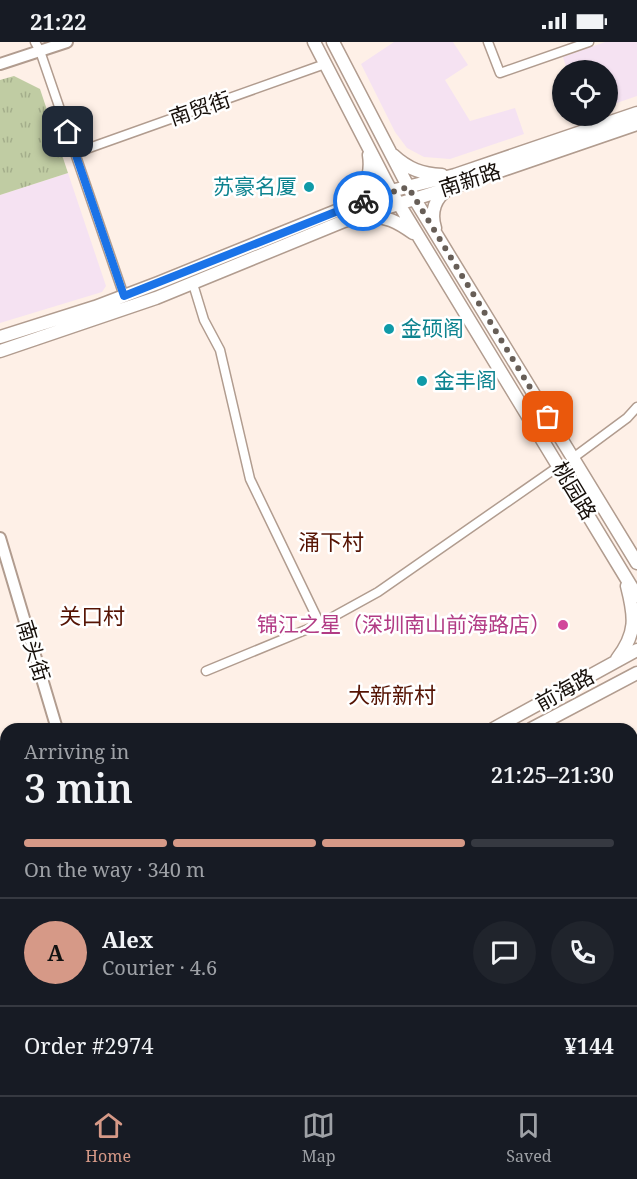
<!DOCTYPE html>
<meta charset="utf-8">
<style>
:root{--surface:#171b24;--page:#20242c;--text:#f1f3f6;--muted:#9ea1a6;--line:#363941;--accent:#d69987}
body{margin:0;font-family:"Noto Serif","Noto Sans SC",serif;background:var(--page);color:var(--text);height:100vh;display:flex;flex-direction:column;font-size:22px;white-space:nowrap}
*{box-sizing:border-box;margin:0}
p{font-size:20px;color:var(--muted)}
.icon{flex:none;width:33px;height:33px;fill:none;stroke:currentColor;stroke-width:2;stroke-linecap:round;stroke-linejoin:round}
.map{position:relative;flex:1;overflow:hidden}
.details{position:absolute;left:0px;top:681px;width:638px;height:372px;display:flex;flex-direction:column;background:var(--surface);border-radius:18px 18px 0 0;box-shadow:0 2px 4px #0004}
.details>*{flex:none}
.buttons{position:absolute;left:552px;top:18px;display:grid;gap:12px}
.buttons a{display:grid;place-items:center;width:66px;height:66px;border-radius:50%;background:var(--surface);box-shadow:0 2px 4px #0004;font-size:30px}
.pin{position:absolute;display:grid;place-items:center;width:51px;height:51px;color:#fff;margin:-26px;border-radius:12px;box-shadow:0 3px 9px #0006}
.courier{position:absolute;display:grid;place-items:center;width:60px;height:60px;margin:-30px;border:4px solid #1a73e8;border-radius:50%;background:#fff;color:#222;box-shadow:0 2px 8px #0007}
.head em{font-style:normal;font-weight:600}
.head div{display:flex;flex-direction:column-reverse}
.head{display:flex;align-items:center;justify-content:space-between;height:102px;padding:0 24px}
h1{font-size:39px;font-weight:600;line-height:45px}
.bar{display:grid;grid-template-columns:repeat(4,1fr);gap:9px 6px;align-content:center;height:72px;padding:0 24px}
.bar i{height:8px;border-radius:4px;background:var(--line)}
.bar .current{background:var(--accent)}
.bar p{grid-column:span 4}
.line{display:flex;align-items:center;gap:15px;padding:0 24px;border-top:2px solid var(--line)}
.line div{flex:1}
.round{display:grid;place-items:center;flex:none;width:63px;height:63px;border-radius:32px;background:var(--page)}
.status{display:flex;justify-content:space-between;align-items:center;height:42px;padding:0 30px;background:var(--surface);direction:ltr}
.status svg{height:16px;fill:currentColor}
.menu{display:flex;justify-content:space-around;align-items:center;height:84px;border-top:2px solid var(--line);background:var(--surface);font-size:16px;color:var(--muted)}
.menu a{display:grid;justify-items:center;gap:3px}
.menu .current{color:var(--accent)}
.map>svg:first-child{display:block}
</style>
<div class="status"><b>21:22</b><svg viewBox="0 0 49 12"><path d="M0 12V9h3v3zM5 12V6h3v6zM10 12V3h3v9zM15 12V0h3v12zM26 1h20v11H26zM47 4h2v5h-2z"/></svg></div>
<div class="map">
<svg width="637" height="1053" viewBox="0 0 637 1053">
<defs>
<pattern id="grass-tufts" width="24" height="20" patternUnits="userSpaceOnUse" patternTransform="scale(1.5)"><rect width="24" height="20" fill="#c0cca3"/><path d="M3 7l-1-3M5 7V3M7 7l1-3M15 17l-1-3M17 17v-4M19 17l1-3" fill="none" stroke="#a4ae8b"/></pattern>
</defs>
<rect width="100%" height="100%" fill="#fef0e7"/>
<path fill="#f5e2f2" d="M394,0H453L468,23L445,38L470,79L515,66L524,92L450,117L424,115L407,106L395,90L361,22Z
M605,0H637V54L608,64V28H567L563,15Z
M68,131L106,244L102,250L0,281V153Z
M6,718V859L0,862V721Z"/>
<path fill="url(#grass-tufts)" d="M14,34L40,47L68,131L0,153V38Z"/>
<path fill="#c0cca3" d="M637,933V1010L632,1013V936Z"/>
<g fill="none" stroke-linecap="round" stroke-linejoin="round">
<defs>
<path id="minor" d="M35,0L40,9L124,254
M488,0L500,31L589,0
M75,111L325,22
M193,242L204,278L220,308L250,437L320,582
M573,416L627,376L637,365
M206,629L320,582L378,550L559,424
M632,923L637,920
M0,1029L6,1025
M393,1047L396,1053
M92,1053V1047
M196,1053L197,1047
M301,1053V1047"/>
<path id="tertiary" d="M0,22L67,0
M0,496L57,687
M414,1047L417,1053"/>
<path id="secondary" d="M314,0L391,149L637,554
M333,0L414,156L637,521
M393,113C408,127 422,132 442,133
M350,160C366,148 372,132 369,113
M366,175C385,173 398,180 413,191
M435,186C430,170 435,155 449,147
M0,295L95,265L158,241L341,167L391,149L455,133L637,71
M0,309L156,256L344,179L459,143L637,82
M617,617C637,591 635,575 627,544
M493,687L637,608
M531,687L637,631
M0,964L6,961
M0,986L6,982"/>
</defs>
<use href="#minor" stroke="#b19c8f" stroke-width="11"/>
<use href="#tertiary" stroke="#b19c8f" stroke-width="14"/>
<use href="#secondary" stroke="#b19c8f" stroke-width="15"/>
<use href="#minor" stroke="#fff" stroke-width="8"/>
<use href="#tertiary" stroke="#fff" stroke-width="10"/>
<use href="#secondary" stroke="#fff" stroke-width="12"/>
</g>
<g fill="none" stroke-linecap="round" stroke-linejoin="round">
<path stroke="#675e57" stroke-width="6" stroke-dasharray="0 10.8" d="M363,159L408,145L548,375"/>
<path stroke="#1a73e8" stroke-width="8" d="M68,90L124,254L363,159"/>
</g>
<g fill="#0f9aa8" stroke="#fff" stroke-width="2">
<circle cx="309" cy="145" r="6"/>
<circle cx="389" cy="287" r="6"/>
<circle cx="422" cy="339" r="6"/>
</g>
<circle fill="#d1479c" stroke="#fff" stroke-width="2" cx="563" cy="583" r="6"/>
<g text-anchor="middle" stroke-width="5" stroke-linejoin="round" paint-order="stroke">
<g font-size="21" fill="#160f0a" stroke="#fff">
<text transform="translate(200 67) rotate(-19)" y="7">南贸街</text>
<text transform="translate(470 138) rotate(-18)" y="7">南新路</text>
<text transform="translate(574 449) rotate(59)" y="7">桃园路</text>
<text transform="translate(33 609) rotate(73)" y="7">南头街</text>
<text transform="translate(565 648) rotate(-29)" y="7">前海路</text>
</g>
<g font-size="21" fill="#0d838f" stroke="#fff" text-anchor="start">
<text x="297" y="152" text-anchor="end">苏豪名厦</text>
<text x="401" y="294">金硕阁</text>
<text x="434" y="346">金丰阁</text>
</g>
<g font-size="21" fill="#b23c85" stroke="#fff" text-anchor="end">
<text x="551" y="590">锦江之星（深圳南山前海路店）</text>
</g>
<g font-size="22" fill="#551303" stroke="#fff">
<text x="331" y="508">涌下村</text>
<text x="92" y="582">关口村</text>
<text x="392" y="661">大新新村</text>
</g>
</g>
</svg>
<div class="buttons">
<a><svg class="icon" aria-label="locate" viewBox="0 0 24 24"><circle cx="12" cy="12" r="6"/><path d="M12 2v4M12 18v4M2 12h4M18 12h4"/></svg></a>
</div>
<div class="pin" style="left:548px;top:375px;background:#ea580c"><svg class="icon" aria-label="bag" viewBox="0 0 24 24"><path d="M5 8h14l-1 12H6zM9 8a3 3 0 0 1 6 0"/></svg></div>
<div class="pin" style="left:68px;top:90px;background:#1f2937"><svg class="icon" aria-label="home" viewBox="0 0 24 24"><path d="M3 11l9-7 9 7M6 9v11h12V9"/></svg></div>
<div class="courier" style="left:363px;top:159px"><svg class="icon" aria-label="bike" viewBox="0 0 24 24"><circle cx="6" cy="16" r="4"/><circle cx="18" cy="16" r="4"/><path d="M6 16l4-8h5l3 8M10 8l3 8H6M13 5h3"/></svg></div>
<section class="details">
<div class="head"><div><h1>3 min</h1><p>Arriving in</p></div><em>21:25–21:30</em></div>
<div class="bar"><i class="current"></i><i class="current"></i><i class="current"></i><i></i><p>On the way · 340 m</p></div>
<div class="line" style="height:108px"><b class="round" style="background:var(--accent);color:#111">A</b><div><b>Alex</b><p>Courier · 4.6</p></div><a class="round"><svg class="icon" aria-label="chat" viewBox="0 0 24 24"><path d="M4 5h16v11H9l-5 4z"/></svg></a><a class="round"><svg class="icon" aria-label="phone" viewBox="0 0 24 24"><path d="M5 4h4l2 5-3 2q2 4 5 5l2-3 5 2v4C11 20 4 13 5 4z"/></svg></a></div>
<div class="line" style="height:78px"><div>Order #2974</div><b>¥144</b></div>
</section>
</div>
<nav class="menu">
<a class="current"><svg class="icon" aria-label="home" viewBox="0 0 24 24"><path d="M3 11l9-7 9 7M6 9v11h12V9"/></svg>Home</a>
<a><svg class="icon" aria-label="map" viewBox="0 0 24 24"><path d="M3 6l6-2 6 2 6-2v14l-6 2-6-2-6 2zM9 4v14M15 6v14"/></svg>Map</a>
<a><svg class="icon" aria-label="saved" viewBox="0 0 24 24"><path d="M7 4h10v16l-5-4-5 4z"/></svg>Saved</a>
</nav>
